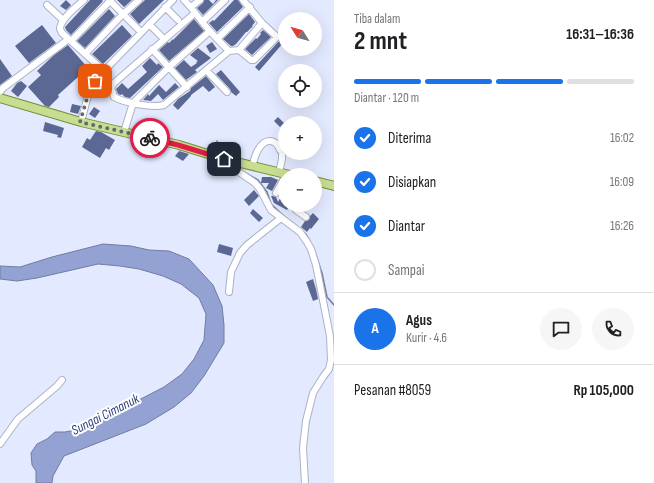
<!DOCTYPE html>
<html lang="id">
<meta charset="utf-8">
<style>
:root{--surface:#fff;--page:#f6f6f6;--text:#202124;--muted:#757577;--line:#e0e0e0;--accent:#1a73e8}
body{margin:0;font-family:"Sofia Sans Condensed",sans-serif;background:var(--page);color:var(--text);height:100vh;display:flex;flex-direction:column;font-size:15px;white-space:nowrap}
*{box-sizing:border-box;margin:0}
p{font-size:13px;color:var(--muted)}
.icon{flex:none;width:22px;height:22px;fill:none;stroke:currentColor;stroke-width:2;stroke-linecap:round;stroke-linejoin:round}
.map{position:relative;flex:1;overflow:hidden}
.drawer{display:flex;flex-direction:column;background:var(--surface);width:320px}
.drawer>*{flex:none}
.needle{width:26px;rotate:307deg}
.controls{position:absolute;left:278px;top:12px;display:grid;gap:8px}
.controls a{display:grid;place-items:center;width:44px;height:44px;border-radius:50%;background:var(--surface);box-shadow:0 4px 16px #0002;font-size:20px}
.pin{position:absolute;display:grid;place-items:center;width:34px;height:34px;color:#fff;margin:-17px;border-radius:8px;box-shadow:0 2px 6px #0006}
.courier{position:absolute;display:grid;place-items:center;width:40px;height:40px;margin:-20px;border:3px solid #e11d48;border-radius:50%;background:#fff;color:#222;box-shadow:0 1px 5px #0007}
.summary em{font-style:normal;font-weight:700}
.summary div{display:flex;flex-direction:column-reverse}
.summary{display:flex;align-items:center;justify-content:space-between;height:68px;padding:0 20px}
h1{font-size:26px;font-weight:700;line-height:30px}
.bar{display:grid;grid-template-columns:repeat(4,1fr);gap:6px 4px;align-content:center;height:48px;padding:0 20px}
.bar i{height:5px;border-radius:3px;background:var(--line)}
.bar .current{background:var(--accent)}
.bar p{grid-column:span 4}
.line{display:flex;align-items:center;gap:10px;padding:0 20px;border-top:1px solid var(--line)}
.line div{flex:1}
.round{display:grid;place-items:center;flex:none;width:42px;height:42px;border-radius:21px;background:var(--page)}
ol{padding:0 20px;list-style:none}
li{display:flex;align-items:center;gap:12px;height:44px}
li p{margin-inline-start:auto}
li .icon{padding:4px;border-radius:50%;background:var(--accent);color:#fff;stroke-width:4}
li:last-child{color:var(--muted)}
li i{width:22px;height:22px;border:2px solid var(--line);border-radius:50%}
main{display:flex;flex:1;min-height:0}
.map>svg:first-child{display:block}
</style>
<main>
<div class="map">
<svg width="334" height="483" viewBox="0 0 334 483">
<rect width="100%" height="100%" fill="#e3eaff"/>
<path fill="#93a2d2" stroke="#707ca0" d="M103,244L131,246L149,250L169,251L189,259L213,285L222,306L224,325V343L204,376L191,393L174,407L146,424L64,456L53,476L52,483H36V471L32,465L31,453L37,444L47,439L55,432H65L75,430L89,423L120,412L135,402L164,387L182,374L194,359L204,340L206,314L199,298L181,284L163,276L139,269L120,266L98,264L37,278L17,281L0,279V266L20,267L52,257Z"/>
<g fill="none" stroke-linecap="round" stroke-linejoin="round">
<path stroke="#707ca0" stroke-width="1.5" d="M217,141L222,153
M244,172L258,180L267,192L271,204L284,216
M302,231L306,234L310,241
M314,249L322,273L327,297L334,305"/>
</g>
<path fill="#5b6894" d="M66,0L71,5L66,10L60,6Z
M90,0H102L103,1L71,35L66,30L65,27Z
M117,0H132L124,7Z
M145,0H164L139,24L130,14Z
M204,0H209L213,4L216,0H218L203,15L197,8L203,3Z
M234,0H238L243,7L217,32L209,23L213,20L214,21Z
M109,9L115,16L85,48L77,41Z
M249,14L255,22L252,26H253L247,32H246L236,44L233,46H231L223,39Z
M194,19L204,31L169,61L159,50L168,42L169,43L173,39V40Z
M42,25L56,43L29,63L15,46Z
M122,25L132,36L103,64L92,54Z
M263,30L271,37L252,55L245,49L256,38L257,39L261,34L260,33Z
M280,40L284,42L259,71L255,67Z
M212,42L217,49L210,53L206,46Z
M68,45L88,68L58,95L59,97L49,107L45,106L28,87L41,75L37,71L54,55Z
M198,48L211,58L195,70L197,72L186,80L175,68L184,60L191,67L197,63L196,62L198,61L190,55Z
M150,58L157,65L158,63L163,67L130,98L125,97L122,94L121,95L118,94L116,89L122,83L128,89L147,72L142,66Z
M0,59L12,76L0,85Z
M221,70L240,92L236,96L231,92L230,89L216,74Z
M206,76L215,87L209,92L203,86L191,95V96L178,110L173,105L178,99L190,91L191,88Z
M21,81L27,86L18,97L11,91L17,83Z
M175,83L179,87L163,100L158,94L151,101L143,100L148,94L149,96L159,85L166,92Z
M72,104L81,106L78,114L70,112Z
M94,107L100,111L95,118L89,114Z
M278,117L284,123L280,127L274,121Z
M45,122L64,128L61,138L57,137L58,135L43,131Z
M96,131L101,132L115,140L109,150L106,148L100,158L82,147L87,138L90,140Z
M179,151L189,154L183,161L175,156Z
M262,177H271L278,180L272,191L266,188L269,183H261Z
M254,190L259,196L249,206L244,200Z
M285,190V205H290L287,210L274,203L271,196H273L276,197L278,202Z
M253,209L263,218L259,222L250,213Z
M313,213L319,219L311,229L310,228L307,232L301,227L305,221L309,220L310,216Z
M219,244L233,248L231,256L217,252Z
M313,279L316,289L318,299L313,301L306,282Z"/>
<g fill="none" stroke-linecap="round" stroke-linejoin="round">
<defs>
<path id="minor" d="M84,0C76,7 60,19 60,29L62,33L104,71
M109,0L141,32
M184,0C193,9 200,20 209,30C215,37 222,44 229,51
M47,5L63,20
M165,7L178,20
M191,7L200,0
M195,13L114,83L111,88L114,97C125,103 152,108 164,105L229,51L239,50L262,23
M202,22L225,0
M149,24L161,36
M217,39L250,7
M71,41L111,0
M152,49L187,87
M239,50L251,60H254L277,37L262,23L243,0
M85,54L123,14L139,0
M206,70L227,92
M0,92L3,88L66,41
M81,122L90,88L104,71L173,0
M124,132L133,103L169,67L210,31
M224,159L230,166L255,183L260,189L271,210L300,232L307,242L311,249L316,265L330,336L331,360L329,369L323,377L313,393L306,421L303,448L305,483
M252,166C254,161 255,155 258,150C264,139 275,137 280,150
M279,173L282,159V155
M276,193L285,177
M300,205L296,210L306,217
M229,292L231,272L240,253L247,245L281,218
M0,444L18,419L57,386L62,380"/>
<path id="major" d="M0,98L81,122L179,145L224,159L290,175
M315,181L334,186"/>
</defs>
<use href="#minor" stroke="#abb2c6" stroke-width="8"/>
<use href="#major" stroke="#748e3c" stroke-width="10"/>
<use href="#minor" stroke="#fff" stroke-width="6"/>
<use href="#major" stroke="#c7dd8f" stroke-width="8"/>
</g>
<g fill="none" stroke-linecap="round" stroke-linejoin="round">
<path stroke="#646975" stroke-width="4" stroke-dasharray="0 7.2" d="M95,81L90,88L80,122L150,138"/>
<path stroke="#e11d48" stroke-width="5" d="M150,138L178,145L224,159"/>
</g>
<g text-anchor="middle" stroke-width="4" stroke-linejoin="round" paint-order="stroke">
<g font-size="14" font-style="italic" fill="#35437f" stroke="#fff">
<text transform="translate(105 414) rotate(-27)" y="5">Sungai Cimanuk</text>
</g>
</g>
</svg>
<div class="controls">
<a><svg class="needle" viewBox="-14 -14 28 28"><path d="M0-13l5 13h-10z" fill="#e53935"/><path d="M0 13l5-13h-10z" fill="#757577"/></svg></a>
<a><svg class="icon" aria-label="locate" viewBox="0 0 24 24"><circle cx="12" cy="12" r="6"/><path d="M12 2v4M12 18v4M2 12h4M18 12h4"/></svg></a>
<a>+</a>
<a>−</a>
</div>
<div class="pin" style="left:95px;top:81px;background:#ea580c"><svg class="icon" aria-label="bag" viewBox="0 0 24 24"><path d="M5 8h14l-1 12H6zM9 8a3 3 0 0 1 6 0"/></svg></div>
<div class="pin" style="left:224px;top:159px;background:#1f2937"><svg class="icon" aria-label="home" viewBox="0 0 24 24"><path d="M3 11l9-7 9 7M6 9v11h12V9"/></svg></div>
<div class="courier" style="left:150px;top:138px"><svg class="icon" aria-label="bike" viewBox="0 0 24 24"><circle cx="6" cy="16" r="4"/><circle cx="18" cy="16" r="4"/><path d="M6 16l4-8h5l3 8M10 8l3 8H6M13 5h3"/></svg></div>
</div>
<section class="drawer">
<div class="summary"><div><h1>2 mnt</h1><p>Tiba dalam</p></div><em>16:31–16:36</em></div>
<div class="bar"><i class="current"></i><i class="current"></i><i class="current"></i><i></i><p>Diantar · 120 m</p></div>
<ol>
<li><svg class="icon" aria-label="check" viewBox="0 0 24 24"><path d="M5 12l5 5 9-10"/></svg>Diterima<p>16:02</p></li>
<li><svg class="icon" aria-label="check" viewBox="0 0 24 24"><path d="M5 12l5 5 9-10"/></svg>Disiapkan<p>16:09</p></li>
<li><svg class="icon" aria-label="check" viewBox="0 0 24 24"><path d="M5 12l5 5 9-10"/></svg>Diantar<p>16:26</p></li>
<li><i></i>Sampai</li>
</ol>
<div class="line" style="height:72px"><b class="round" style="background:var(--accent);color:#fff">A</b><div><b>Agus</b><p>Kurir · 4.6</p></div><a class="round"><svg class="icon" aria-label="chat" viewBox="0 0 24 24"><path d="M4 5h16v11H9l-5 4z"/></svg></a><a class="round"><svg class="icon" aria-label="phone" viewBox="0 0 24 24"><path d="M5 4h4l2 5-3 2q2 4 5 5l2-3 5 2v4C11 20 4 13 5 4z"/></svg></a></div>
<div class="line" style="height:52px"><div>Pesanan #8059</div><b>Rp 105,000</b></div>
</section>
</main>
